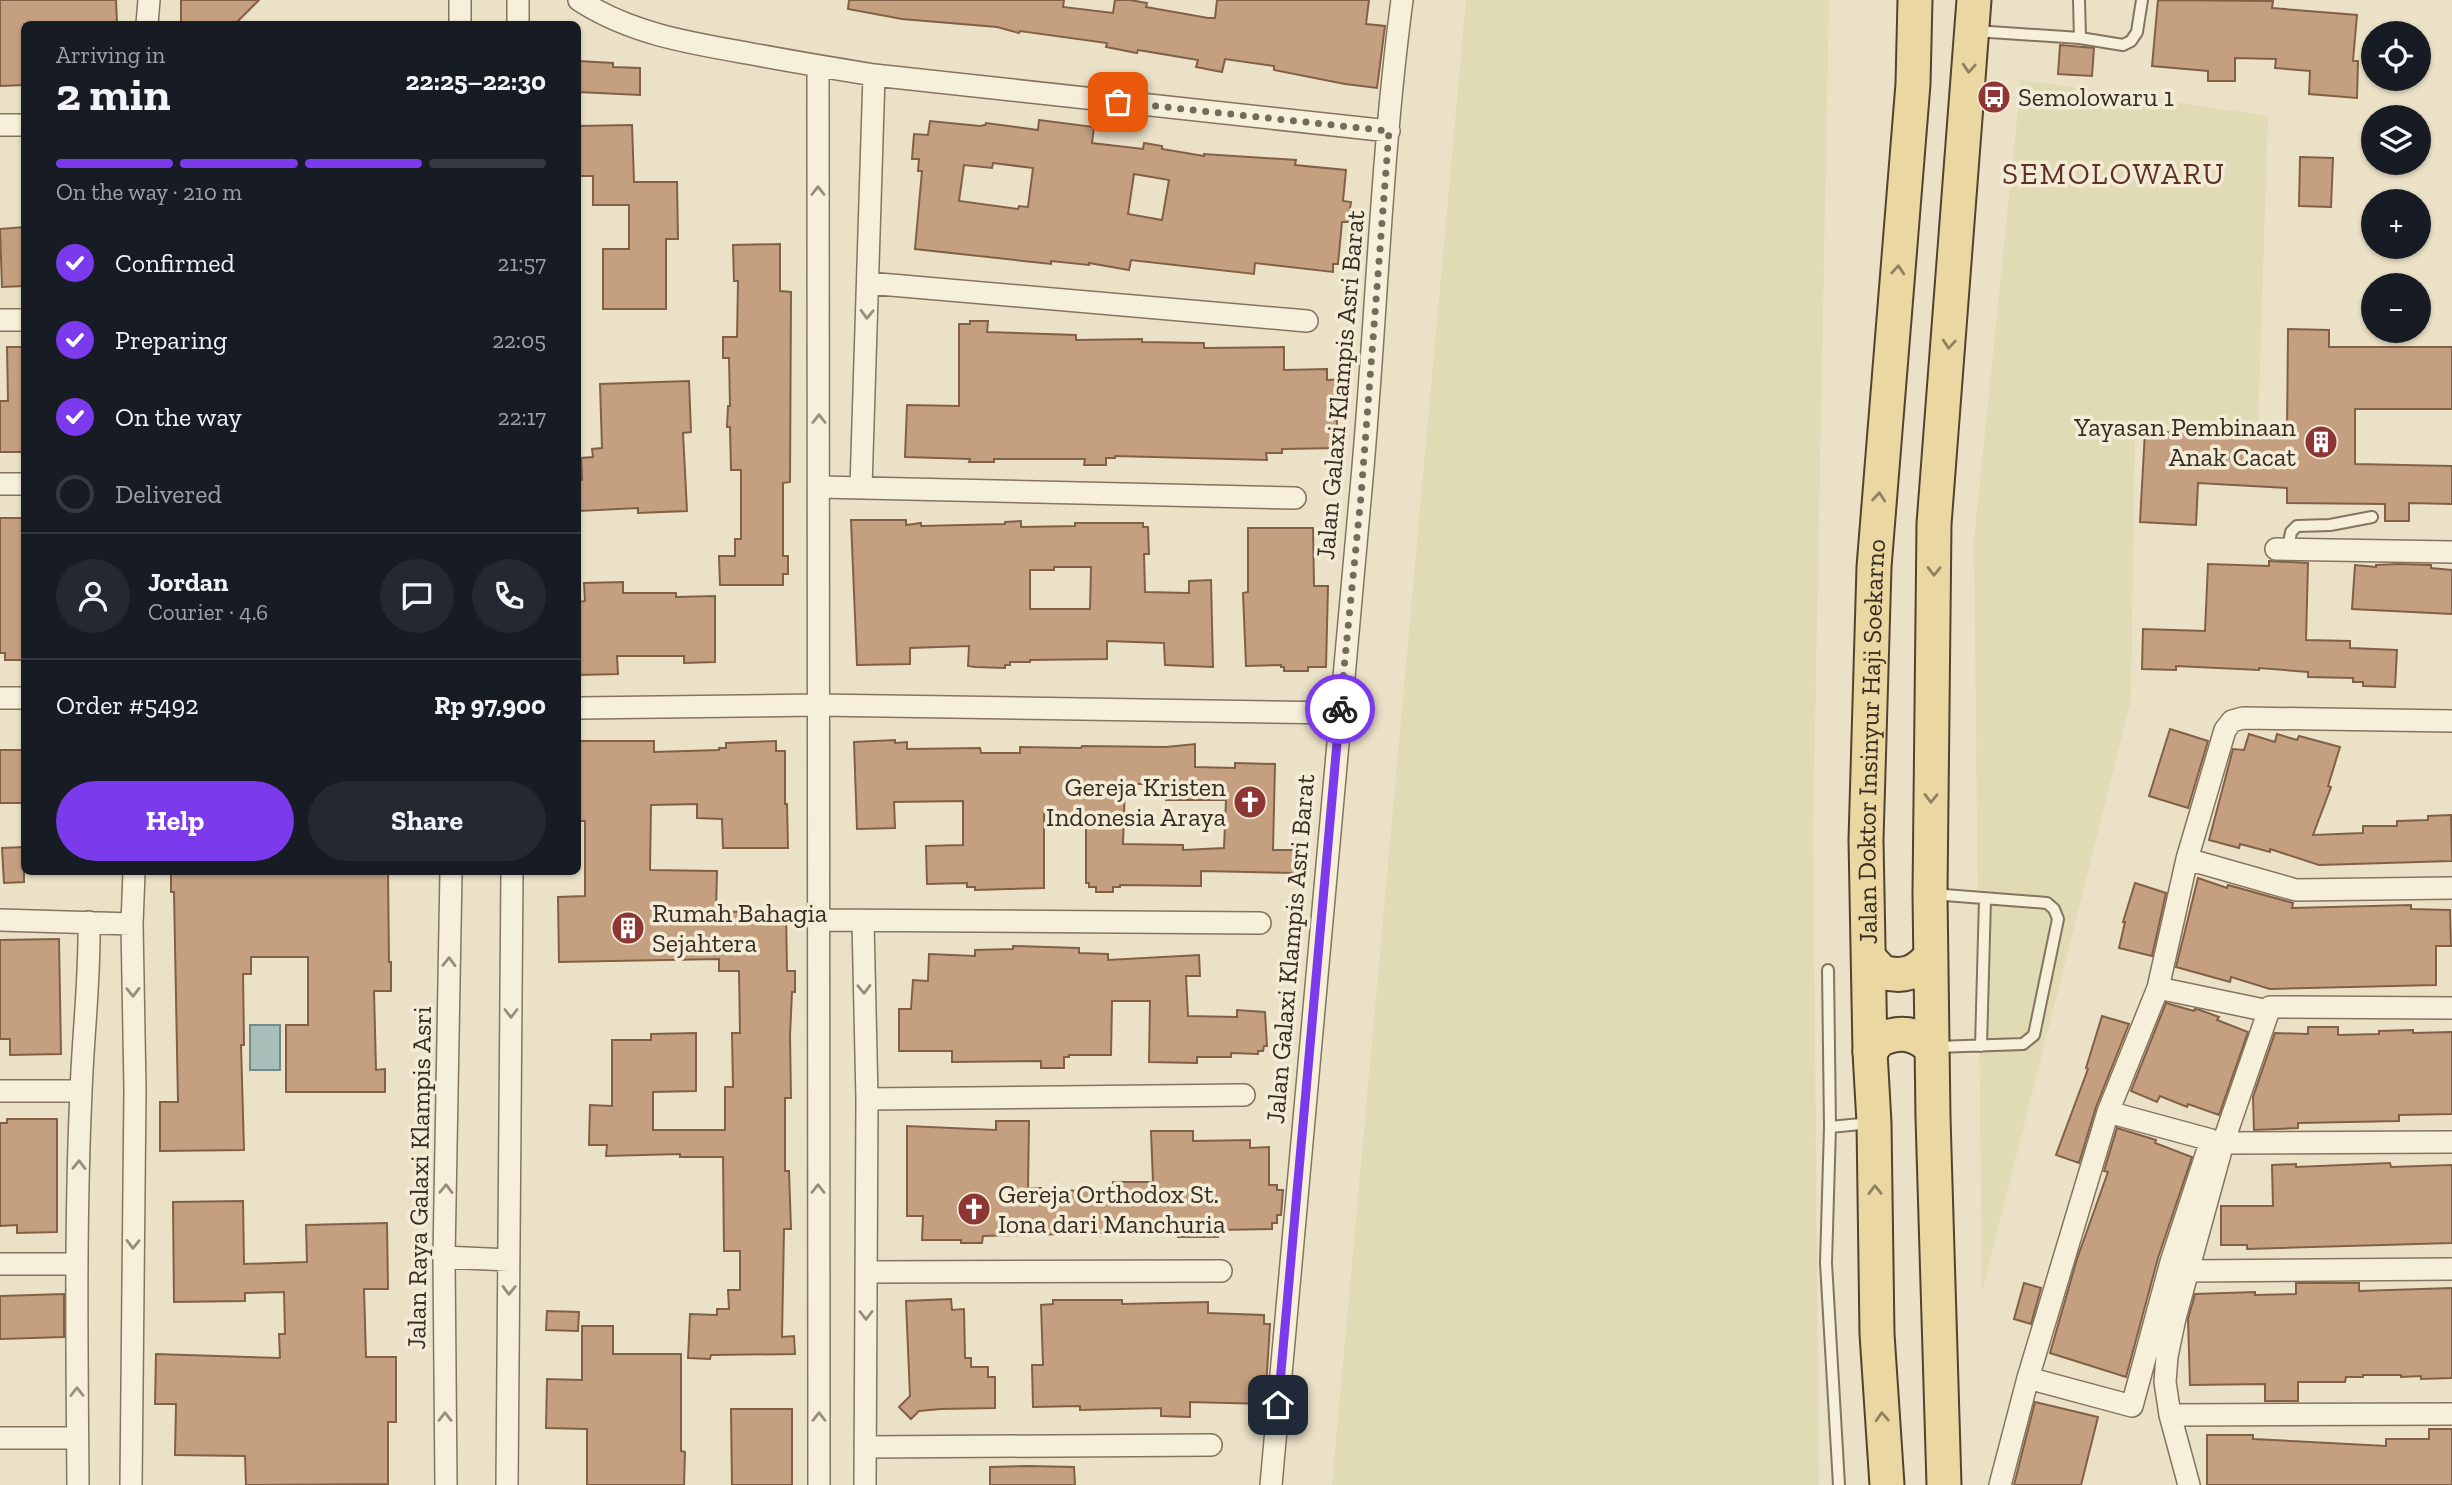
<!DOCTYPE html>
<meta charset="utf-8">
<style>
:root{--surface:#171b24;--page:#242831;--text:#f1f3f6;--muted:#9ea1a6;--line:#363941;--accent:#7c3aed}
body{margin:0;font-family:"Zilla Slab",serif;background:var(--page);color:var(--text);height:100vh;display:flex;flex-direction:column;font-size:26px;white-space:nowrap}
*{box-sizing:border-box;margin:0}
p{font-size:23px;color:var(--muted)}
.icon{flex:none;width:38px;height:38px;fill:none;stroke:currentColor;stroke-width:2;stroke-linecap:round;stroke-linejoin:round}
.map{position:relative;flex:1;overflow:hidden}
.sheet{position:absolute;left:21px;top:21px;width:560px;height:854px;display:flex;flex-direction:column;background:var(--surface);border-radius:10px;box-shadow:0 2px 5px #0004}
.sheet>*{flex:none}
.fabs{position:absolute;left:2361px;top:21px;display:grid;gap:14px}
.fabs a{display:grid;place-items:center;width:70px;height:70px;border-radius:50%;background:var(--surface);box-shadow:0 2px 5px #0004;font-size:35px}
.pin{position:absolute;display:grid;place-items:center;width:60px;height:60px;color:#fff;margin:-30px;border-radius:14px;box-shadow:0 4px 10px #0006}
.courier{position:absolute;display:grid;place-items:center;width:70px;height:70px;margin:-35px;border:5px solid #7c3aed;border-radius:50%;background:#fff;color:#222;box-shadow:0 2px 9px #0007}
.headline em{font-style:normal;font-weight:700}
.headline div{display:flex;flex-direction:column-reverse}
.headline{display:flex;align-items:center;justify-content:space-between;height:119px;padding:0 35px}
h1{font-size:46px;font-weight:700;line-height:52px}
.bar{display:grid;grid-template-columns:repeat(4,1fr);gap:10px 7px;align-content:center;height:84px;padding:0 35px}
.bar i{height:9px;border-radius:5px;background:var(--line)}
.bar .selected{background:var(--accent)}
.bar p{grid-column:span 4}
.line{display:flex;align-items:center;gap:18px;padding:0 35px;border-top:2px solid var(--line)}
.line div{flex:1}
.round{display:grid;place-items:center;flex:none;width:74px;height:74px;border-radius:37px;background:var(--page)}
ol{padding:0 35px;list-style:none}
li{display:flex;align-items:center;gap:21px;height:77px}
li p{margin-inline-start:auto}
li .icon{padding:7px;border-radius:50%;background:var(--accent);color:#fff;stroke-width:4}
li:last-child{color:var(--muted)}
li i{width:38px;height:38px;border:4px solid var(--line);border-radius:50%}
.button{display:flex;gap:14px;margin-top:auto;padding:14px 35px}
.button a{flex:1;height:80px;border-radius:42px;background:var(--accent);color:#fff;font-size:28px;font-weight:700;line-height:80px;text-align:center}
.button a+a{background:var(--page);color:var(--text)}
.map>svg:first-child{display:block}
</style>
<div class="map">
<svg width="2452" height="1485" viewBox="0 0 2452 1485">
<rect width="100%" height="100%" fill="#ebe1c7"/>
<path fill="#e0dab5" d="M1466,0H1829L1813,830L1819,1485H1332Z
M2021,80L2268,116L2258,428L2135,423L2131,699L1982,1293L1974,540Z"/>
<path fill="#a8bfb9" stroke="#6f8c86" stroke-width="2" d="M250,1025H280V1070H250Z"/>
<path fill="#c5a080" stroke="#826046" stroke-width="2" fill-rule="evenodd" d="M0,0H116L117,23L24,24V85L0,86Z
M181,0H259L235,24H181Z
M849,0H1064L1063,7L1113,13L1115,0H1130L1147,3L1146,7L1208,18H1215L1217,0H1369L1366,24L1385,26L1377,88L1345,84L1274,70V66L1225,59L1222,72L1196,67L1198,60L1138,50L1137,53L1106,47L1107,43L1020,31L1019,33L997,27L902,19L848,9Z
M2158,0L2273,1L2272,8L2357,15L2353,61H2358L2357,98L2309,94L2310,71L2275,68L2276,59L2235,58V81H2208V71L2152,66Z
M2060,45L2094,48L2092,76L2058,74Z
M578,61L613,63V67L640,68V95L578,92Z
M1039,120L1094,127L1092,143L1143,149L1144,143L1162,146V149L1204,156V154L1296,160L1295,165L1346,170L1343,201L1351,202L1348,222H1342L1338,264H1333V272L1255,263L1254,274L1131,260L1129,270L1089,263V265L1051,261V264L915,249L922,171H918L919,159H912L914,134L928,135L930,121L980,126L985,125L986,123L1038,130ZM993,163L1033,168L1028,207L1019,206L1018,209L959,201L964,165L992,168ZM1134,174L1169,180L1162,220L1128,214Z
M632,125L634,182H677L678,239H666V309H603V249H629V205H593V176H578V126Z
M2300,157L2333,158L2331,207L2299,206Z
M24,227V286L2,287L0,229Z
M780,244V291L791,292L790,482L783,483V556H788V574H783V585H720L719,556H735V539H741V470H731L730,427H727L728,406H730L729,358H723V337H737L738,281H734L733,245Z
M970,321H988L987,332L1076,335V340L1142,339V342L1204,343V348L1284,347V370L1327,369V380L1346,379L1347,397L1336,398L1338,448L1282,449V453H1266L1267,460L1115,456V458H1106V465H1084L1085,459H994V462H969L970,459L905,457L907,405L959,406V324H970Z
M2288,329L2329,330V347H2452V409H2355V464L2452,466V504L2409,503V521H2385V504L2287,503V488L2198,483L2196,525L2140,522L2145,431L2182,433V429L2287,435Z
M7,347H24V452H0V401H8Z
M689,381L691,432L683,433L687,511L638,513V508L579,511L578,480H582L581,458L593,457L592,449L602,448L600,384Z
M0,518H24V660H5V653H0Z
M851,520H906V525L921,523V526L1005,524V522L1021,521V527L1075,526V523H1143V527H1148L1149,554H1144L1145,592L1189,593V581L1211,580L1213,667L1165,665L1164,643L1107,641V659L1030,660V662H1010V665H1005V668L975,667L968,666L969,646L910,648V664L857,665ZM1054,567H1091L1090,609H1030V570H1054Z
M1248,528H1313L1314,586H1328L1326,667H1308V671H1284V667H1281V665L1246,666L1243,593L1248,592Z
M2269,561L2308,563L2306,640L2350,641V648L2397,650L2395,687L2363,686V682H2353V678L2308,677V672L2259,668V670L2176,666V670L2142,669L2143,629L2205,631L2208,564L2269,566Z
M2399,564L2431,565V568L2452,570V614L2352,609L2355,565L2376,567V565Z
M623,582V593H676V597L715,596V662L684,663V656H617L618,674L578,675V602L585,601L584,583Z
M2170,729L2208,741L2188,808L2149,796Z
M2249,734L2275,742L2277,734L2297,740L2299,736L2340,747L2328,786L2331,787L2313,835L2363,833V826H2397V821L2428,820V816L2451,815L2452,861L2319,865L2270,849V852L2240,844L2239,848L2209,840L2233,749L2244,750Z
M895,740V743L907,742V749L980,748L981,753H1020V747L1081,748L1082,746L1166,747L1195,744V767L1235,768V763L1275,764L1273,850H1294V873L1201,871V886L1120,885V887H1113V892H1096V887H1089V883H1086V822H1082L1083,814L1044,813V888L975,890V887H967V883L927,884L926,846L963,845V801L894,802L895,828L857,829L854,742ZM1125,784H1166V800H1226L1224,848L1183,850V845L1123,844Z
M578,741H654V752L719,750V748H726V743L776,741V751H785V804H787L788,848H723L722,819L697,818V804L651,805L650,870L717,871L716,912L786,911L787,971H795V992H792L790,1036L791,1098H785V1171H789L791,1229H784L782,1337L794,1336L795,1354L711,1355L710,1359L688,1358L690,1314L717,1315V1309H729L728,1290H740V1251H724L723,1157H680V1154L606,1156L607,1145H589L590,1105L612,1106V1040H651V1034L696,1033V1091L653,1092V1130H725V1087H733L732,1033H740L739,971H719V959L559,962L558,897L585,896V821H578Z
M0,750H24V803H0Z
M24,847V882L4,883L2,848Z
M171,872H388L389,962H391V991H374L376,1070L385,1069V1092H286V1025H308V957H251V974H243L244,1045H241L244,1150L160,1151V1102H178L174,892H171Z
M2198,878L2227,888L2228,885L2293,903L2292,908L2411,905V909L2450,910L2451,946H2436V985L2270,989L2231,977L2230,982L2176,967Z
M2135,883L2166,893L2152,956L2119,948L2125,922H2123Z
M59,939L61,1054L10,1055V1039H0V940Z
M1013,946L1079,948V953L1108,954V960L1199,955L1200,976H1186L1188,1016L1237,1017V1010L1265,1012L1267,1046H1264L1263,1051H1258V1054L1231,1053V1057H1197V1063L1149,1062L1150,1001H1112L1111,1055H1069V1057H1064V1068H1041V1061L952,1062V1051H899V1009H911L913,980L928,981L929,954L975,956V950L1013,949Z
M2166,1003L2194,1011L2195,1009L2200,1010L2219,1017L2217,1020L2248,1032L2219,1115L2188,1104L2187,1107L2160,1096L2157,1102L2131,1091Z
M2102,1016L2129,1024L2096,1107L2079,1163L2056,1155L2088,1069L2086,1068Z
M2308,1027H2338V1035L2379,1034V1031L2413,1030V1033L2452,1032V1114L2399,1115V1121L2298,1123V1128L2254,1130L2253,1097L2275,1033L2308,1034Z
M7,1119H57V1232L17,1233V1225L0,1226V1123H7Z
M996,1121H1029L1028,1188H1041V1191L1113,1190V1182H1153L1151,1131H1193V1141L1250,1140V1148L1269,1147V1185H1277V1190H1283L1281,1215H1277V1223H1272V1229L1218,1230V1237H1178V1233L1138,1232L983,1236L982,1243H961V1240H922L923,1216H907V1126L996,1130Z
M2117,1128L2156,1140L2155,1143L2192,1157L2158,1258L2126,1377L2050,1353L2077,1259L2108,1172L2104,1171Z
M2390,1163L2391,1167L2452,1165V1243L2247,1249V1245H2221V1206H2273L2272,1165L2296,1164V1167Z
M243,1201L244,1264L307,1262L306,1225L387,1223L388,1289H364L366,1357H396V1422H388V1484L246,1485L245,1456L175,1455L176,1404H155L156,1354L280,1358L279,1334H285L284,1292L245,1293V1301L174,1302L173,1202Z
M2024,1283L2041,1288L2031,1324L2014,1319Z
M2296,1283H2359V1291L2452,1288V1378L2421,1379V1376L2401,1377V1375H2363V1377H2346L2345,1382H2298V1401H2265V1384L2190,1385L2188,1319L2195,1294L2255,1292V1295L2296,1294Z
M64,1294V1337L0,1339V1296Z
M951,1299L952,1310L964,1309L965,1358H971V1367H988V1377H995V1408L941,1409L919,1411L911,1419L899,1407L910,1396L906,1301Z
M1053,1300H1122V1304L1208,1302V1313L1264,1315V1324H1270L1265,1404L1190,1402V1417L1161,1416V1408L1080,1410V1406L1033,1407L1032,1365H1043L1041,1305L1053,1304Z
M547,1311L579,1312L578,1331L546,1330Z
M582,1326H613V1354H681V1451L685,1452L684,1485H587V1429L546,1428L547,1379L582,1380Z
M2035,1402L2098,1417L2081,1485H2014Z
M731,1409H792V1485H732Z
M2429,1429H2452V1485H2207V1435H2253V1439L2386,1446V1439H2429Z
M1028,1466L1074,1467L1075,1485H990V1467Z"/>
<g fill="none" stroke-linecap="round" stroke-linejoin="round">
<defs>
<path id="lane" d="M2079,0L2080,38
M1975,31L2080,38L2123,45L2131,41L2137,32L2142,0
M2288,549L2291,532L2297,526L2330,525L2372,517
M1932,894L2047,903L2054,909L2058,919L2034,1035L2023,1044L1936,1047
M1828,970L1830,1127
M1981,1046L1985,899
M1839,1485L1826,1263L1830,1127L1871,1123"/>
<path id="street" d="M579,0C629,33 689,43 747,53C789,61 831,68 874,75L1389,131
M147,24L149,0
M460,24V0
M518,24V0
M818,66L819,1485
M0,125H24
M868,283L1307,321
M0,320H24
M0,484H24
M820,487L1295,498
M861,487L874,75
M2276,549L2452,552
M0,698H24
M578,708L818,705L1339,713
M2187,859L2296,890L2452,888
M0,920L132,924
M818,920L1260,923
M863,921L867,1099L865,1485
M2158,988L2259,1009
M0,1091H81
M867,1099L1244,1095
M2223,1143L2452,1142
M444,1257L509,1260
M0,1264H77
M2188,1271L2452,1269
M866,1272L1221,1271
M2028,1378L2132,1406L2171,1262L2211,1140L2108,1112
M2170,1415L2452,1414
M0,1438H77
M865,1447L1211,1445
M78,1485C77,1354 75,1223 81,1092C83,1035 90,979 89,922
M131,1485L135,1089L132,924L134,872
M446,1485L444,1257L451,872
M507,1485L512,872
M1271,1485C1298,1156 1330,828 1360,500C1376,334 1380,166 1402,0
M2000,1485L2028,1378L2108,1112L2158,988L2187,859L2225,730L2232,721L2243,718L2452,721
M2189,1485L2170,1415L2165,1382L2167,1356L2175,1318L2223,1143L2270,1007L2452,1008"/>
<g id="primary">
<path d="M1870,959L1882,972C1904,978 1916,973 1930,957"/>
<path d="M1870,1052L1879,1040C1901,1030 1915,1033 1932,1048"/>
<path id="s1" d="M1887,1485L1877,1334L1874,1123L1870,1052L1866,840L1874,567L1913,84L1915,0"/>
<path d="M1944,1485L1933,1117L1930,894L1934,524L1974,0"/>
</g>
</defs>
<use href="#lane" stroke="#85745e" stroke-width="14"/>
<use href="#street" stroke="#85745e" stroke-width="24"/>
<use href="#primary" stroke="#534231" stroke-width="37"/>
<use href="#lane" stroke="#f6efd9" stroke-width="10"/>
<use href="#street" stroke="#f6efd9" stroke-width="21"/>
<use href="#primary" stroke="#ead7a2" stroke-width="33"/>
</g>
<defs><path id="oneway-chevron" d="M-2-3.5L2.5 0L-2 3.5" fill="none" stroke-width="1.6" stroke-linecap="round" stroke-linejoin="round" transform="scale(1.75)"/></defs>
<g stroke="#908261">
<use href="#oneway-chevron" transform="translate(1969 68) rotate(94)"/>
<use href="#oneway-chevron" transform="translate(1898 270) rotate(-86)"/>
<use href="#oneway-chevron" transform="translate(1949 344) rotate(94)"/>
<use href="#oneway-chevron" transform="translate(1879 497) rotate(-85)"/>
<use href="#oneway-chevron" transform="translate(1934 571) rotate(91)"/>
<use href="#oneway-chevron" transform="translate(1931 798) rotate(91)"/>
<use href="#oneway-chevron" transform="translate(1875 1190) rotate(-91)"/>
<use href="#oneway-chevron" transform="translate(1882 1417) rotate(-93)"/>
</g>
<g stroke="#968e7c">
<use href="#oneway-chevron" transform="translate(818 191) rotate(-90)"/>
<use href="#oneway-chevron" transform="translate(867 314) rotate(92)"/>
<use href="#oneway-chevron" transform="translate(819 419) rotate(-90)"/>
<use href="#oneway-chevron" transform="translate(449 962) rotate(-89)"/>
<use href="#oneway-chevron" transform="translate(864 989) rotate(89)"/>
<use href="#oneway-chevron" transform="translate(133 992) rotate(89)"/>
<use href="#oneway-chevron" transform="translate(511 1013) rotate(90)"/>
<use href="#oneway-chevron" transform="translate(79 1165) rotate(-89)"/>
<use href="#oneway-chevron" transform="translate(446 1189) rotate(-89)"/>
<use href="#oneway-chevron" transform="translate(818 1189) rotate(-90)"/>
<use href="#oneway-chevron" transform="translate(133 1244) rotate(91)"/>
<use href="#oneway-chevron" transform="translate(509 1290) rotate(91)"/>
<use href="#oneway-chevron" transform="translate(866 1315) rotate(90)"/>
<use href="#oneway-chevron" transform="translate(77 1392) rotate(-90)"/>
<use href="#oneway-chevron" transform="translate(445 1417) rotate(-90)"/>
<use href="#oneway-chevron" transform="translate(819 1417) rotate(-90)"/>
</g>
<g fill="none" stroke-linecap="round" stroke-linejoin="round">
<path stroke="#756b5a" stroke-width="7" stroke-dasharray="0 12.6" d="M1118,102L1389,131L1361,496L1340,709"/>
<path stroke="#7c3aed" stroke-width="9" d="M1278,1405L1340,709"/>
</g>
<defs>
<symbol id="bus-disc" viewBox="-11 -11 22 22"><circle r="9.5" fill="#8e3633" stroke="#f3ebd6"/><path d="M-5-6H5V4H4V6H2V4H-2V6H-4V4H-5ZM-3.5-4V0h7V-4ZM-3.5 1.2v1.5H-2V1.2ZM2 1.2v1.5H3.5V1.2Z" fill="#fff"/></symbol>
<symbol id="building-disc" viewBox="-11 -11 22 22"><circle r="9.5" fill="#8e3633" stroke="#f3ebd6"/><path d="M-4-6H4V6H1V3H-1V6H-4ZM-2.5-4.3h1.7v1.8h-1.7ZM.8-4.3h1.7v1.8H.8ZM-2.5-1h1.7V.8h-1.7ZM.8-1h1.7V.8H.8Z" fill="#fff"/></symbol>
<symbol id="church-disc" viewBox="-11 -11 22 22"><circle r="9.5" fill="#8e3633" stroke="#f3ebd6"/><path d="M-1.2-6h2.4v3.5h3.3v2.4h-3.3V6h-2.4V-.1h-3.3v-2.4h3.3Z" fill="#fff"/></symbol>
</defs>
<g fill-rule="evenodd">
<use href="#bus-disc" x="1975" y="78" width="38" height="38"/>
<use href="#building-disc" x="2302" y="423" width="38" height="38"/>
<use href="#church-disc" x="1231" y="783" width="38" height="38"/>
<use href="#building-disc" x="609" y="909" width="38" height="38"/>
<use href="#church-disc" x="955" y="1190" width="38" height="38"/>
</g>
<g text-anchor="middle" stroke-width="7" stroke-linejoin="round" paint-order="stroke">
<g font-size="26" fill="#362c20" stroke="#f3ebd6" text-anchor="start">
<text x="2018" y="106">Semolowaru 1</text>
<text x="2296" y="436" text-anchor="end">Yayasan Pembinaan<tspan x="2296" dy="30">Anak Cacat</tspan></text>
<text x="1226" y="796" text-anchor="end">Gereja Kristen<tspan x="1226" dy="30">Indonesia Araya</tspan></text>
<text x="652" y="922">Rumah Bahagia<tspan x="652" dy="30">Sejahtera</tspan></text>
<text x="998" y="1203">Gereja Orthodox St.<tspan x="998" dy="30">Iona dari Manchuria</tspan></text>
</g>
<g font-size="26" fill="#362c20" stroke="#f3ebd6">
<text transform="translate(1340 385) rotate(-85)" y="9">Jalan Galaxi Klampis Asri Barat</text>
<text dy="9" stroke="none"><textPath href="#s1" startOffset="744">Jalan Doktor Insinyur Haji Soekarno</textPath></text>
<text transform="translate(1290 949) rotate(-85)" y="9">Jalan Galaxi Klampis Asri Barat</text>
<text transform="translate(419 1178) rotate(-89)" y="9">Jalan Raya Galaxi Klampis Asri</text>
</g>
<g font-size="30" letter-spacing="2" fill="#5f3223" stroke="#f3ebd6">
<text x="2114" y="184">SEMOLOWARU</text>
</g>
</g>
</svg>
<div class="fabs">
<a><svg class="icon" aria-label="locate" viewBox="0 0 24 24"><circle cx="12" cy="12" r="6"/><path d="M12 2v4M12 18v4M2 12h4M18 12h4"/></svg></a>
<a><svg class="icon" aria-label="layers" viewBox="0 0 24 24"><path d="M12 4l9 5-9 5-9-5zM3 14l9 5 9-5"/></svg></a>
<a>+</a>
<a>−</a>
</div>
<div class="pin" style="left:1118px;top:102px;background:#ea580c"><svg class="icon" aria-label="bag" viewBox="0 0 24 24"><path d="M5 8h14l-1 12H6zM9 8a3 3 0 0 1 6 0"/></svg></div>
<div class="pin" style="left:1278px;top:1405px;background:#1f2937"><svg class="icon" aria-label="home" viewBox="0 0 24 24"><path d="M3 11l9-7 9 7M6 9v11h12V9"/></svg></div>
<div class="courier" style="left:1340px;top:709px"><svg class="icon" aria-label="bike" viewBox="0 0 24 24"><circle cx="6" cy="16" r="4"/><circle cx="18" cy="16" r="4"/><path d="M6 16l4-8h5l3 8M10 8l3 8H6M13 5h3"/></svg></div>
<section class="sheet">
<div class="headline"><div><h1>2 min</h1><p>Arriving in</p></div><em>22:25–22:30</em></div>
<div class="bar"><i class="selected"></i><i class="selected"></i><i class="selected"></i><i></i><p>On the way · 210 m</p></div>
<ol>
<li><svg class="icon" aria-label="check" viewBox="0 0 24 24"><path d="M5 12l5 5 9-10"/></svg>Confirmed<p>21:57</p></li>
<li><svg class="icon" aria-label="check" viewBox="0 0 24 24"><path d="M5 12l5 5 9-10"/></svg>Preparing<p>22:05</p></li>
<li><svg class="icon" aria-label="check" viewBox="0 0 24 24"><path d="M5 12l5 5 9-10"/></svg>On the way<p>22:17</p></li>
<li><i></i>Delivered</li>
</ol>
<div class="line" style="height:126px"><a class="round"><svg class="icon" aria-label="person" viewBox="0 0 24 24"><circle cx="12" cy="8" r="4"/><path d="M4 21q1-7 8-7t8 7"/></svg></a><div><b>Jordan</b><p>Courier · 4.6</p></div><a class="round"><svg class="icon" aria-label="chat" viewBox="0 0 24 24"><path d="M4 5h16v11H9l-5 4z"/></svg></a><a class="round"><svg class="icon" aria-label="phone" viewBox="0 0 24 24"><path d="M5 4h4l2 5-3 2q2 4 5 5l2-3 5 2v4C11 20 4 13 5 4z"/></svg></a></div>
<div class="line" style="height:91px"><div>Order #5492</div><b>Rp 97,900</b></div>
<div class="button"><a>Help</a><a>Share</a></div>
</section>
</div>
